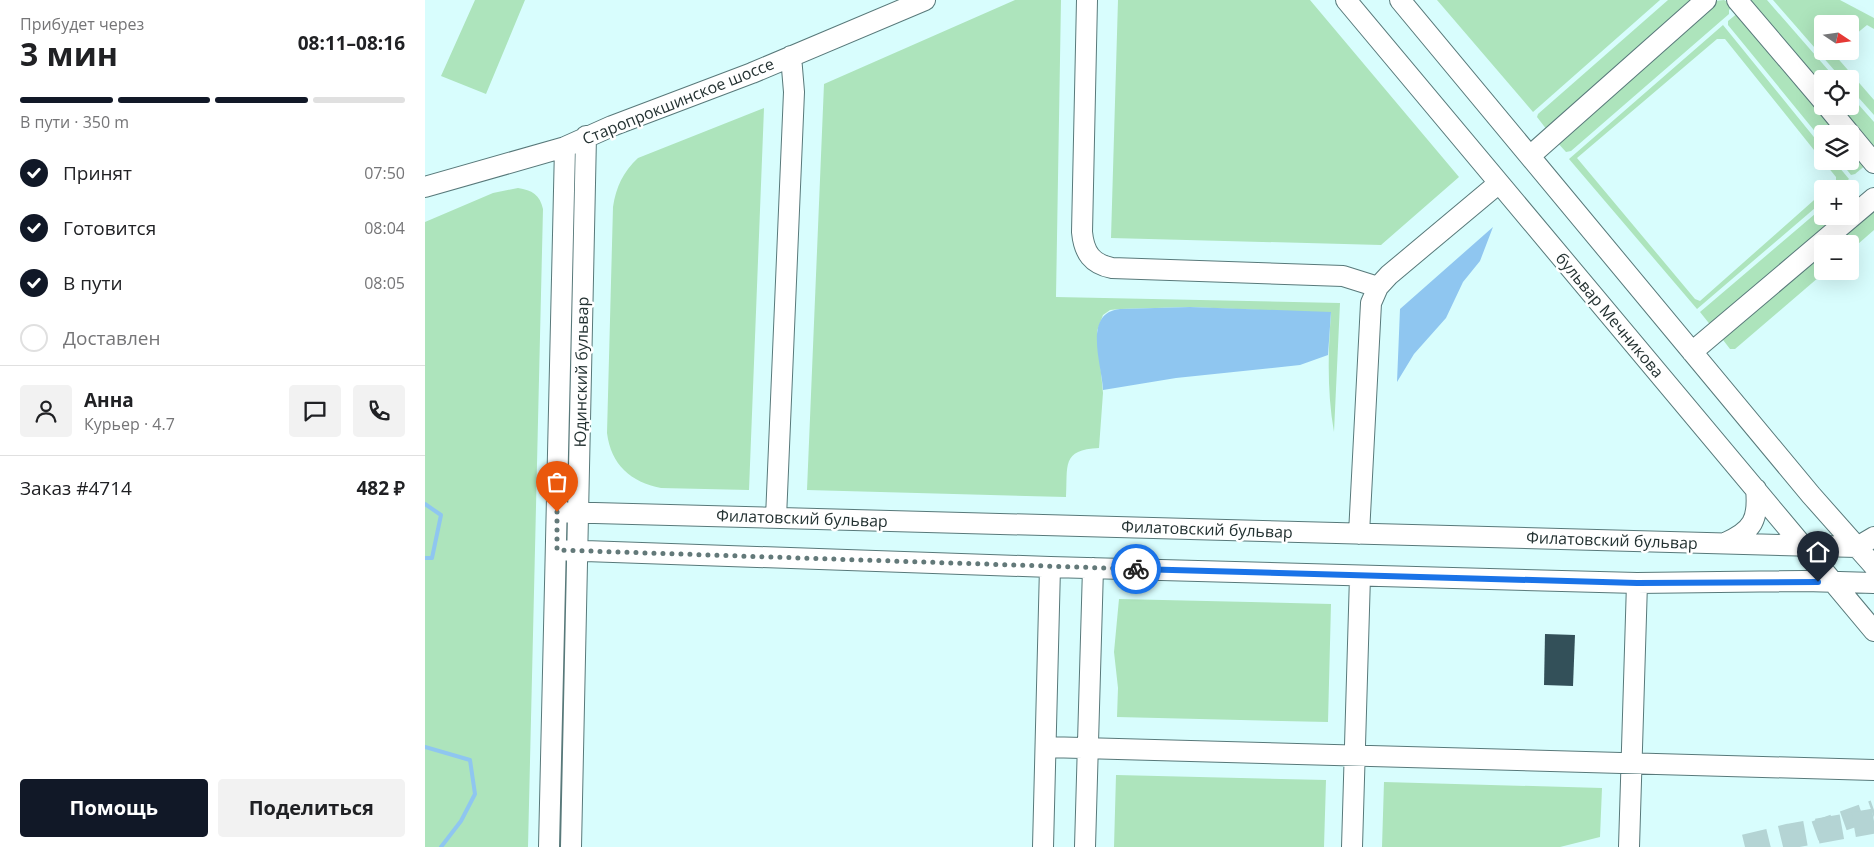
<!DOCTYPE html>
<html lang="ru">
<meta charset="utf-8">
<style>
:root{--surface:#fff;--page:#f2f2f2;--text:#202124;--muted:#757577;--line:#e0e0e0;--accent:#111827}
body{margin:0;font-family:"Open Sans",sans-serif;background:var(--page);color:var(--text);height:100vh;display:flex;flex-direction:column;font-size:19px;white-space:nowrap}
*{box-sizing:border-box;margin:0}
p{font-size:16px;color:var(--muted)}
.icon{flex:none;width:28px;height:28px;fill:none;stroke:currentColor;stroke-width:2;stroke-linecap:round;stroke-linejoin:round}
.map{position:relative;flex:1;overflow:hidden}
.drawer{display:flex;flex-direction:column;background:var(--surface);width:425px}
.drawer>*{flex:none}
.needle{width:32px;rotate:103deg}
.fabs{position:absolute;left:1389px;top:15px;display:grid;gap:10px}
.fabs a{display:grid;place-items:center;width:45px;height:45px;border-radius:5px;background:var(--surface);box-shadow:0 5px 20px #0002;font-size:25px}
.pin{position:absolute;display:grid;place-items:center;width:42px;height:42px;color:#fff;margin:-51px -21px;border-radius:50% 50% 50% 0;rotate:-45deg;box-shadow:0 0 5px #0007}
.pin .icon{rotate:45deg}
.courier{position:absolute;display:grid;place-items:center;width:50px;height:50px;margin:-25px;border:4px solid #1a73e8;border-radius:50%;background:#fff;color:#222;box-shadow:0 1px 6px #0007}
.headline em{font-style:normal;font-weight:700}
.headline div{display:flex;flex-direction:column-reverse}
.headline{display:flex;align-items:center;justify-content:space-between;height:85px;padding:0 20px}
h1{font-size:32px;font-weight:700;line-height:38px}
.bar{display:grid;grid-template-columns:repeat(4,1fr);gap:8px 5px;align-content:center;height:60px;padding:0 20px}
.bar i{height:6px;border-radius:4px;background:var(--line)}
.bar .active{background:var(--accent)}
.bar p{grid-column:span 4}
.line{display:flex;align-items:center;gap:12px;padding:0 20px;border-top:1px solid var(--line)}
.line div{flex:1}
.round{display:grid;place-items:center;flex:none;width:52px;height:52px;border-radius:5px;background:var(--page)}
ol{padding:0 20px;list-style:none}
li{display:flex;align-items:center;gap:15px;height:55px}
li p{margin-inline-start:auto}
li .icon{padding:5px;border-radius:50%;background:var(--accent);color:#fff;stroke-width:4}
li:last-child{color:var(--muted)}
li i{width:28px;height:28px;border:2px solid var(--line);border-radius:50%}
.cta{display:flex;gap:10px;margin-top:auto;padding:10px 20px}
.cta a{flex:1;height:58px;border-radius:5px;background:var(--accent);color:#fff;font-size:20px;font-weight:700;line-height:58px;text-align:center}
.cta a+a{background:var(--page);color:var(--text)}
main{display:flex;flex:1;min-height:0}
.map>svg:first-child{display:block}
</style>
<main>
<section class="drawer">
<div class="headline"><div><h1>3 мин</h1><p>Прибудет через</p></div><em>08:11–08:16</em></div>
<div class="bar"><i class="active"></i><i class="active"></i><i class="active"></i><i></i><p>В пути · 350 m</p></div>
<ol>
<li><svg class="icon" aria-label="check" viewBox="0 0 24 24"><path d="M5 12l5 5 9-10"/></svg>Принят<p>07:50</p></li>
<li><svg class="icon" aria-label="check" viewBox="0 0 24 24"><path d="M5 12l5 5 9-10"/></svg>Готовится<p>08:04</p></li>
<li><svg class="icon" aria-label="check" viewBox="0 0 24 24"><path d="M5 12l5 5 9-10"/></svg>В пути<p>08:05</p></li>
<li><i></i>Доставлен</li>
</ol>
<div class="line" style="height:90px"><a class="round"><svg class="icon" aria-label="person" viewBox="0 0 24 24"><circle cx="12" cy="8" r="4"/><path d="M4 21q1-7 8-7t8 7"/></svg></a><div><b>Анна</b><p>Курьер · 4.7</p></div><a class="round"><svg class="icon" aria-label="chat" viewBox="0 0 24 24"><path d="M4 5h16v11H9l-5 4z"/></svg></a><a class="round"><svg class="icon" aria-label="phone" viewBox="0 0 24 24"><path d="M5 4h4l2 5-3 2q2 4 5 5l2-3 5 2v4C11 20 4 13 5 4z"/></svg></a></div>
<div class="line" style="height:65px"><div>Заказ #4714</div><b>482 ₽</b></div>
<div class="cta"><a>Помощь</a><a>Поделиться</a></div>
</section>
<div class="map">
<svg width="1449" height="847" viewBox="0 0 1449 847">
<rect width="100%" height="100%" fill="#d8fdfd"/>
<path fill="#ade4bc" d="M50,0H100L61,94L16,76Z
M590,0H636L631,297L915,303L909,432C902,393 903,352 906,313L765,307L695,309L685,310L678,315L672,331L678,393L674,448C636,450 643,465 641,497L382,490L399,84Z
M693,0H885L1034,177L956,245L686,238Z
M1012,0H1235L1108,112Z
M1243,0H1271L1122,130L1112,117L1113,114Z
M1299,0L1309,5L1304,10V14L1146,151L1141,152L1131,141L1290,1Z
M1327,0H1342L1411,79H1398L1397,92L1323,4Z
M1348,0H1415L1449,18V29L1442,25L1425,39V24H1398V51H1412L1409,54L1449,100V115L1425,88V79H1417Z
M1314,12L1417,134H1398L1397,140L1303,25V21Z
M1298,25L1397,147V160L1300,39H1292L1152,158L1270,299L1275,301L1397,193V202L1272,309L1144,159Z
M1425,95L1449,122V153L1409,106H1425Z
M339,108L324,490L236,488C206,482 186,465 182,433L188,207C191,187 198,172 213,158Z
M1425,144L1442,164L1430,174L1426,175L1415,161H1425Z
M1398,161H1409L1424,179L1413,189H1402L1411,181V177Z
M93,188C107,190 115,195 118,209L103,847H0V222L68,193Z
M1397,208L1398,216H1417L1287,327L1275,312Z
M1449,210V230L1425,251V244H1404Z
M1397,249L1398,271H1401L1310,349H1305L1295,336Z
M694,599L906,604L903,722L692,717L693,688L689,652Z
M691,775L901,780L899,847H689Z
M959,782L1177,788L1175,837L1135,847H957Z"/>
<path fill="#8fc6f0" d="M1068,227L1055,261L1038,282L1021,318L989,354L972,382L975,309Z
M765,307L906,312L903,355L875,365L751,378L678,390C677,364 657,313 695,309Z"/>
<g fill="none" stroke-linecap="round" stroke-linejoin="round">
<path stroke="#8fc6f0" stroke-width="4" d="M0,504L16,515L7,558H0
M0,747L45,760L50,794L36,821L16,847"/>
</g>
<path fill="#335059" d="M1120,634L1150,635L1148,686L1119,685Z"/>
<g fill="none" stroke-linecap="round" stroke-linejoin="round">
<path stroke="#b4d4d4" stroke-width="20" stroke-dasharray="20 10" stroke-linecap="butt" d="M1390,831L1449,810"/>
<path stroke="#b4d4d4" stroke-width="25" stroke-dasharray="25 12" stroke-linecap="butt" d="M1320,847L1365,836L1449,821"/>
<defs>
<path id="minor" d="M662,0L657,232C659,253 667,264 687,268L918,276L953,287
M921,0L1449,631
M975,0L1386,495L1449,566
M1312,0L1398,101
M1402,106L1425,134
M1425,134L1449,163
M1105,156L1281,0
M0,187L140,147L187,126L327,73L500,0
M1267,352L1449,198
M132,512L1432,547
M351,518L369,92L366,56
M934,534L946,303L953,287L964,275L1074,183
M1300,543C1328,531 1334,519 1331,489
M1432,547L1449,537
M131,550L625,567L1212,583L1380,581L1449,583
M621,747L1449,770
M124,847L140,147
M146,847L161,136
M618,847L625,567
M660,847L668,568
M927,847L935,576
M1204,847L1212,583"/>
</defs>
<use href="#minor" stroke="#58797a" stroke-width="22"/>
<use href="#minor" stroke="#fff" stroke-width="20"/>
</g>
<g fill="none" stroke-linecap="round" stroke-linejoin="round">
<path stroke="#637979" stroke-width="5" stroke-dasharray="0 9" d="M132,512V550L711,569"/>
<path stroke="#1a73e8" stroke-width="6" d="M711,569L1212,583L1393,582"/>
</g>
<g text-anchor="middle" stroke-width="5" stroke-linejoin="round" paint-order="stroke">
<g font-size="16" fill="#243232" stroke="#fff">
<text transform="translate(253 101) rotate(-22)" y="6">Старопрокшинское шоссе</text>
<text transform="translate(1185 315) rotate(50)" y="6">бульвар Мечникова</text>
<text transform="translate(156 372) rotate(-89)" y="6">Юдинский бульвар</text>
<text transform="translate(377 518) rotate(2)" y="6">Филатовский бульвар</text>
<text transform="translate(782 529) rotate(2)" y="6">Филатовский бульвар</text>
<text transform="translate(1187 540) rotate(2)" y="6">Филатовский бульвар</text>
</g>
</g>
</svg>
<div class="fabs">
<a><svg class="needle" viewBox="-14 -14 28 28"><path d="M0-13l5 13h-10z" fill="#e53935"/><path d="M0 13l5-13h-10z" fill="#757577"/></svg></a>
<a><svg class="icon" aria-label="locate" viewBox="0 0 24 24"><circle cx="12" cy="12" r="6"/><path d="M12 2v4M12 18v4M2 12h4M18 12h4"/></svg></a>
<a><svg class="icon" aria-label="layers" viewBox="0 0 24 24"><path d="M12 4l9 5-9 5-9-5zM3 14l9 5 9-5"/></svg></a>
<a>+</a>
<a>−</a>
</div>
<div class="pin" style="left:132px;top:512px;background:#ea580c"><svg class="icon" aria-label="bag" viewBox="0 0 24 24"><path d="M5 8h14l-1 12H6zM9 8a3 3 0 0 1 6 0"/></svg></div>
<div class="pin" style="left:1393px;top:582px;background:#1f2937"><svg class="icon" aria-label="home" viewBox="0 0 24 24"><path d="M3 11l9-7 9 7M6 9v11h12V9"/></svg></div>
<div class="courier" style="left:711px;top:569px"><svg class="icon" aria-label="bike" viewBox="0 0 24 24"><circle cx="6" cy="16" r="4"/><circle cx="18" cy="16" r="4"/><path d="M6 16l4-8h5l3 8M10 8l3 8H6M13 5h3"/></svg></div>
</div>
</main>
